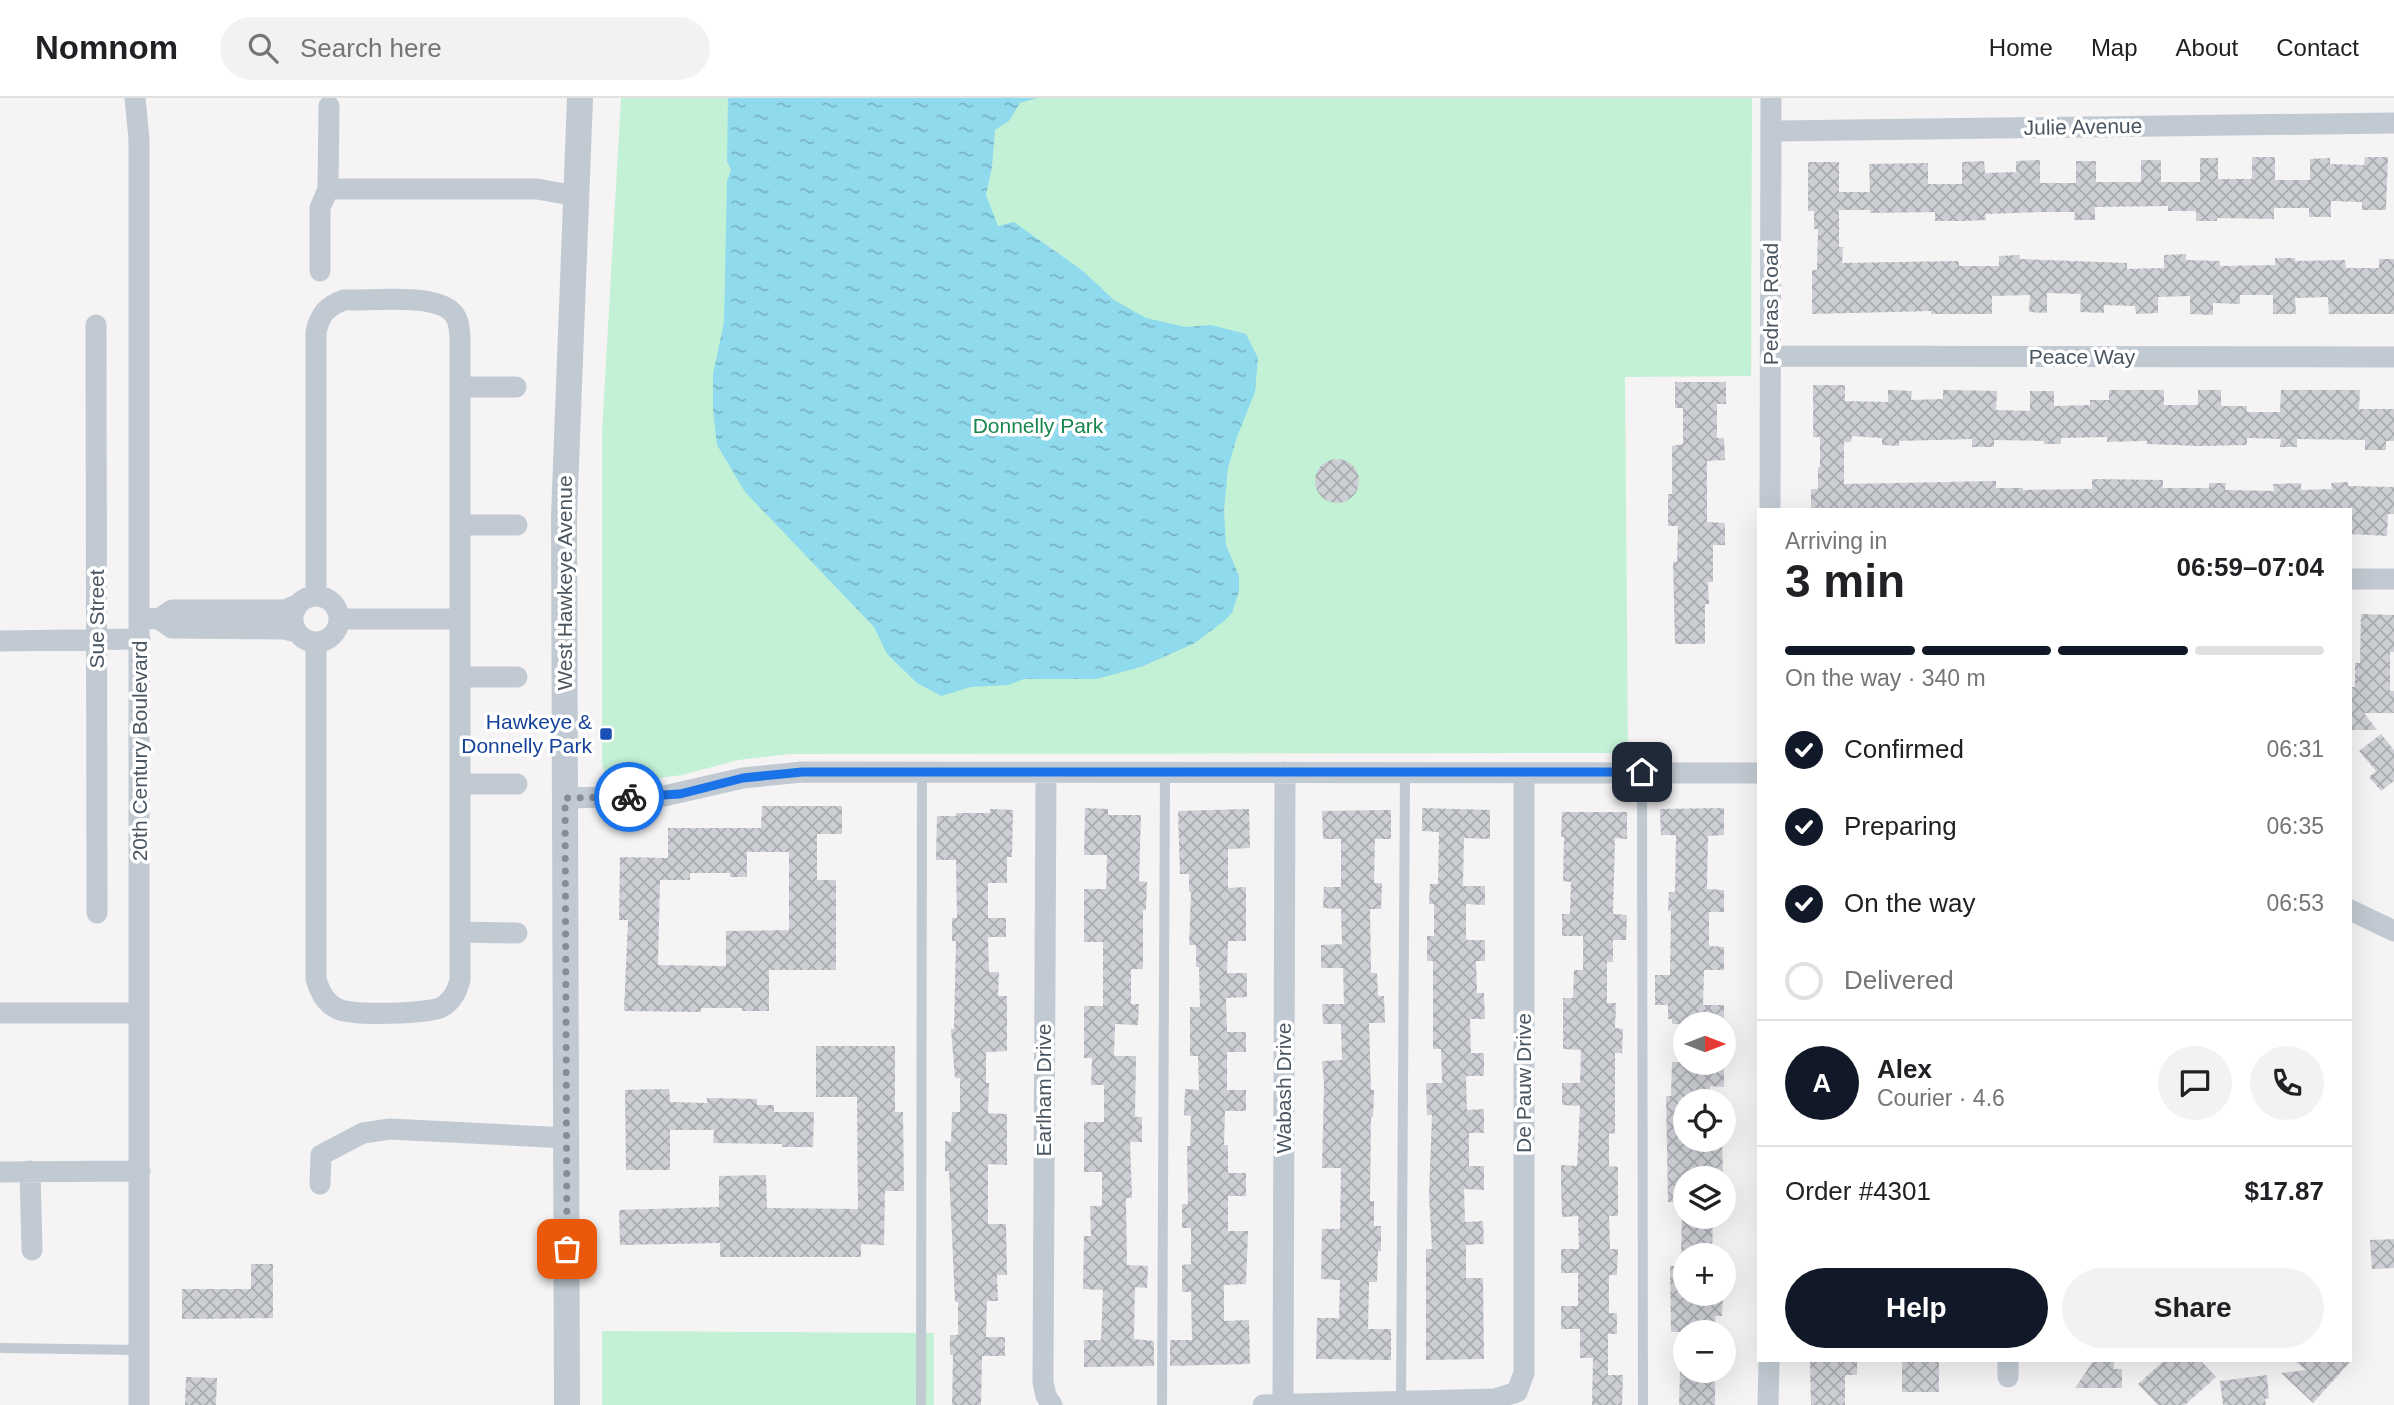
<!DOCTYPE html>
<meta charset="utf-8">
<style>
:root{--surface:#fff;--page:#f2f2f2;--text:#202124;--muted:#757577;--line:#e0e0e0;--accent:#111827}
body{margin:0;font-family:Helvetica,sans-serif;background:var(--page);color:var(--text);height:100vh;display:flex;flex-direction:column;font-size:26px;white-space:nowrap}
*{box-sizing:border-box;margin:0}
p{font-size:23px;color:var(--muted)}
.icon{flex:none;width:38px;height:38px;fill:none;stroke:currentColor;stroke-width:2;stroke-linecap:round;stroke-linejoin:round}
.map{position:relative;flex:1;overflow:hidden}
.panel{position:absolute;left:1757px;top:410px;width:595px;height:854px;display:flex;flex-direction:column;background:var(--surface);border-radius:0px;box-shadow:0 7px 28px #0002}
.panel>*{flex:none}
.needle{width:46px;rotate:90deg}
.tools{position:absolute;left:1673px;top:914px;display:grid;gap:14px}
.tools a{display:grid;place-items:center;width:63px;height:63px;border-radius:50%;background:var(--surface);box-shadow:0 7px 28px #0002;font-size:35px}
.pin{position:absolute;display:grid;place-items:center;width:60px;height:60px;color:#fff;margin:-30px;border-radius:14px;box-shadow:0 4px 10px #0006}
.courier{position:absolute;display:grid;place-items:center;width:70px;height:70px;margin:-35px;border:5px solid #1a73e8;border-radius:50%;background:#fff;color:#222;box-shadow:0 2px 9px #0007}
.summary em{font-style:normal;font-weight:700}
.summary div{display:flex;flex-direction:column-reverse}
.summary{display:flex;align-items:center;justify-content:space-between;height:119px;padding:0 28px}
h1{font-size:46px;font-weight:700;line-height:52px}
.bar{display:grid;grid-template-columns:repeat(4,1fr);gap:10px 7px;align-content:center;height:84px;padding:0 28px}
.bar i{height:9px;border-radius:5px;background:var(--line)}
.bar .active{background:var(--accent)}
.bar p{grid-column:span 4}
.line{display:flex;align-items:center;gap:18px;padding:0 28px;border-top:2px solid var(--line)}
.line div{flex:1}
.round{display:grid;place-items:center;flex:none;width:74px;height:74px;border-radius:37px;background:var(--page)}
ol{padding:0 28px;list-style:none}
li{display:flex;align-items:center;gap:21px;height:77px}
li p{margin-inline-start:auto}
li .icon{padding:7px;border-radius:50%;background:var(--accent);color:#fff;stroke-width:4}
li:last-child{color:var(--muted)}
li i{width:38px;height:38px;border:4px solid var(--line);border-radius:50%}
.primary-button{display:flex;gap:14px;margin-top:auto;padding:14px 28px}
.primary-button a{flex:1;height:80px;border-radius:42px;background:var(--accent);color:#fff;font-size:28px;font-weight:700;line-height:80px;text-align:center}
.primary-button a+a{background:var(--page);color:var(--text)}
header{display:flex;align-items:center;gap:42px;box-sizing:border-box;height:98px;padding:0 35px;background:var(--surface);border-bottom:2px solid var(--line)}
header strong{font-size:33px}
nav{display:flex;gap:38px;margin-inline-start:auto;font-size:24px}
.search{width:490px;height:63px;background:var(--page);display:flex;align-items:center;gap:18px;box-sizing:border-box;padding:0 24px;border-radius:38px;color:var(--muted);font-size:26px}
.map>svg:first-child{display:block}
</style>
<header>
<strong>Nomnom</strong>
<div class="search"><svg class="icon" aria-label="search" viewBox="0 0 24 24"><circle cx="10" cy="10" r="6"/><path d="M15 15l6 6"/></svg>Search here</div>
<nav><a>Home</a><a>Map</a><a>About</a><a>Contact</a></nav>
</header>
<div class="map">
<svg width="2394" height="1307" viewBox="0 0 2394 1307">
<defs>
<pattern id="water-ripples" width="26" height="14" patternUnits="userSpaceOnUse" patternTransform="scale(1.75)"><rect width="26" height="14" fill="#90daee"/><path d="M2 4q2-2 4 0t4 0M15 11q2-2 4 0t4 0" fill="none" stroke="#78b4c4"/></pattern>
<pattern id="building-cross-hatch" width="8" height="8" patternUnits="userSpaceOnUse" patternTransform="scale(1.75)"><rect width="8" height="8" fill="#cdcfd5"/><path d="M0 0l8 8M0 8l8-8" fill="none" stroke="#a8abb0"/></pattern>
</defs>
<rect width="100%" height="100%" fill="#f5f3f3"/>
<path fill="#c3f1d5" d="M621,0H1752L1751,278L1625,279L1628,655L790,656L738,662L682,677L646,682L609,680L604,674L602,664V335Z
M602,1233L934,1235V1307H602Z"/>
<path fill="url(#water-ripples)" d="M728,0H1037L1020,5L1009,23L995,32L992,69L986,97L998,128L1014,124L1083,173L1114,202L1146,220L1186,229L1211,227L1246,236L1258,260L1255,294L1237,339L1228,370L1224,413L1226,447L1239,478V493L1232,515L1224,523L1195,545L1141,569L1096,581H1024L1008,587L971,589L941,598L917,585L887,556L874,529L745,394L717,347L713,312V276L724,224L727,83L731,72L727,63Z"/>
<path fill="url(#building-cross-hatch)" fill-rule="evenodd" d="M2252,59H2275V82H2310V61L2330,60V66L2364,67L2365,59H2388L2386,112H2362V104L2331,103V119H2309V110H2274V121L2217,120V123H2196V113H2168V108L2095,109V122H2074L2075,114H2040L1985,116L1986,122L1965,123H1935V114L1870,115V112H1839V149H1843L1842,165L1959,163V168H1999V158L2019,157L2020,161L2127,165V171L2164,170V157L2186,156V162L2220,163V168L2275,167V160H2295V163L2345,162L2346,170H2379V161H2394V216H2329L2328,199L2295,200L2296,216H2273V197H2240V206L2213,205V217L2190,216V198L2158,199V215L2136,216L2135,208L2104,207V215L2080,214L2081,196L2047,195V215L2029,214L2030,197L1992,198V216H1931V213L1812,216V172H1817L1818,131H1814V113H1808V64H1839V94H1870L1869,66L1928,65V86H1962V64L1984,63L1985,75L2016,74V63L2040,62V85H2076V63H2096V84H2141V62H2161V84H2200V60H2218V81H2252Z
M1675,284H1726V306H1717V340H1724L1725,362L1707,363V424L1725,425V447H1713V484H1708L1709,506H1705V546H1675L1673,464H1677L1678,428H1668V396H1672V348L1683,346V310H1675Z
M1813,287H1845V303L1888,304V292L1912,293L1911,302L1943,301V292L1997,293L1996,312L2030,313V293H2054V308L2090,307V302H2109V292H2164V307H2198V292H2221V308H2247V314H2280L2281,292H2360L2359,311H2394V343H2386V352H2365V342L2297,341V349H2280L2281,341L2247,340V347L2199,348L2147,346V343L2107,344V339L2061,340V346H2044V343L1994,342V349H1972V341L1899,343V348L1882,347V340L1852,338L1851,344H1844V386L1996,383V390H2023V392L2092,391V381L2163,382V390H2209V385H2226L2225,392L2274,393L2273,386L2301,385V392L2332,391L2331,385L2348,384V388L2394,389V416H2388L2387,438L2350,436V411H1811V391H1818V369H1820V339H1813Z
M1315 383a22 22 0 1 1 44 0a22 22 0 1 1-44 0Z
M2361,516L2394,517V554H2390V593H2394V615H2364L2377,632H2350V589H2355V565H2360Z
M2381,636L2394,652V683L2381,693L2369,679L2376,673L2359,653Z
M762,708H842V736H817V782H836V872H769V913H742V910H701V914L624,913L628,822H619L620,759L668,760V730H761ZM747,754H789V832L726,833V868L658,867L660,782H690V775H730V779H747Z
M1085,710L1108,711V717H1141L1139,783L1147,784L1146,812H1143V871H1131V906H1139L1138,927L1115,926L1114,958H1136L1135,1019H1142V1044H1130L1132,1100H1126L1127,1167L1148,1168L1147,1190L1135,1189L1134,1241L1154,1243V1268L1084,1269V1242H1101L1103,1192L1083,1191L1084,1138H1091L1090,1108H1102V1074H1084V1024H1104V987H1091L1092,960H1084V908H1103V844H1084V791H1106L1107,757H1084Z
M1422,710L1490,712V741L1464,740L1463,788H1485V807L1466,806V842H1485V863H1476L1477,895H1484L1485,921H1470L1471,955H1484V978H1466L1467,1012L1484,1011V1035H1469V1068H1484V1092L1464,1091L1465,1124L1483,1123L1484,1146L1466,1147V1180H1483L1484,1261L1426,1262V1151H1432L1429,1096L1432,1017H1427L1426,985H1442L1441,951H1433V863H1427V838H1434V806H1429L1430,786H1438L1439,734L1422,733Z
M1724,710V737L1708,738L1707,791L1724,792V814H1709V848L1724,849V872H1704L1703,907H1724V926H1672V921H1668V907H1655V877H1670L1671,813H1668L1669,794H1675L1676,737H1661L1660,711Z
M990,711L1013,712L1012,759H1007V785H988V820H1006V839H988L989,874H999L998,898H1007V953L986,954V985H989L988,1015L1007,1016V1067L988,1066V1126H1006L1007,1177H997L998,1203H987L986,1239H1005V1258H982L981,1307H952L953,1257H950V1237H958V1204H955L949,1073H945V1043L951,1044L952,1014H960V980H955L951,931H954L956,843H952V820H957L956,762H936L937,718H956V715H990Z
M1249,711L1250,750L1228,751V790L1246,789V843H1228L1227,875H1247V899L1226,900L1227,934H1246V954H1227V992H1246V1013H1225L1224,1047H1228V1075H1246V1098H1228V1133H1248L1246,1186L1224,1187V1223L1249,1222L1250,1266L1170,1268V1242H1192L1191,1194H1182V1167L1191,1166V1130H1182V1106H1188L1187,1048H1190L1191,1018L1184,1017L1185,991L1199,992L1198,958H1190V909H1200L1199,869H1196V847H1189L1191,794H1189V776H1180L1178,713Z
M1391,712V741H1375L1374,785H1382L1381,811H1370L1371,875H1377L1378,898H1384L1385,925H1369L1371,992H1374L1373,1019H1371L1370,1103H1374V1128H1381V1153H1378L1377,1184H1369L1368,1231H1391V1262L1316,1261L1317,1220H1339L1340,1182L1321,1181L1322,1131H1340L1341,1070H1322L1324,986L1322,963L1342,962L1341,926H1323L1322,906H1344L1343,870H1321V847L1342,846L1341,811L1323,810L1324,789H1341V741H1323L1322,713Z
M1562,714H1627V741L1615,740L1613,816L1627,817L1626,842H1613V864H1607V905H1616L1615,930L1623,931L1622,955H1615V1036L1609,1035V1068L1618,1069V1118H1609L1610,1151H1618L1617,1177H1609V1215H1617V1236H1608V1277H1623L1622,1307H1592L1593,1260H1580V1231H1561V1208H1578V1175H1561V1151H1579L1578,1118L1562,1119L1561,1090V1067L1577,1068L1580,1008L1562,1007V985H1580L1581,952L1563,951V900H1573L1574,872H1583V838H1562V816H1570L1571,784L1563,783L1564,739H1561Z
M816,948H895V1014H903L904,1093H885L884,1147L861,1146V1159H720V1145L620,1147L619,1112L719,1109V1078L766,1077L767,1110L858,1111L857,999H816Z
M1672,964L1724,965V989L1710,988V1003H1685V1041H1722L1723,1080H1685V1104H1668L1666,998H1671Z
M669,991L670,1004L707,1005V1000L757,1001V1007H774V1014H814L813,1049H782V1046L713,1045L714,1032H670V1072H626L625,992Z
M1682,1118H1713L1712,1157H1681Z
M2394,1141V1170L2372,1171L2370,1142Z
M251,1166H273V1220L182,1221V1191H251Z
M1670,1168H1685V1195H1723L1722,1218H1715L1716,1234H1671Z
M1810,1262H1857V1277H1845V1307H1811Z
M1902,1262H1939V1294H1902Z
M2094,1262H2114V1271H2122V1290H2075Z
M2165,1262H2200L2216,1279L2185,1307H2158L2138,1286Z
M2294,1262H2352L2313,1305L2281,1275L2306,1272Z
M1680,1272H1715V1307H1679Z
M2267,1277L2269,1300L2265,1301L2266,1307H2223L2220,1283Z
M186,1279L217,1280L216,1307H185Z"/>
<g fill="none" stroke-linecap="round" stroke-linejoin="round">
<path stroke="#c1cad2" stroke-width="10" d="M1642,674L1643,1307
M2,1250L139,1252
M1401,1304L1405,675
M921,1307L922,673
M1162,1307L1165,674"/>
<path stroke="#c1cad2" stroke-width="21" d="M135,0L139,41V1307
M1771,33L2394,25
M328,91H537L576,98
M320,173V110L328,91L329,8
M96,227L97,815
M1771,258L2394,259
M460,289H516
M1770,411L1771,0
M460,427H517
M2350,481H2394
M293 521a23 23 0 1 1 46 0a23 23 0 1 1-46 0Z
M140,520L159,521L172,530L284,531L297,534
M159,521L172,512H285L297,507
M339,521H460
M0,543L140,541
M316,544V881C320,894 325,905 338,911C352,918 429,916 442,909C453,902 457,893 460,882V239C459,229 459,221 452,214C433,195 370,203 344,202C327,208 320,216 316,234V498
M460,579H517
M1046,675L1043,1284L1046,1298L1052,1307
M460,686H517
M565,700L664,698L743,680L802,674L1759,675
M2350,812L2394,833
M460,834L517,835
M0,915H139
M30,1073L32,1152
M0,1074L140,1073
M320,1086L321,1057L363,1035L390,1031L567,1040
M2008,1279V1262
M1283,1306L1285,674
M1263,1307L1495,1301L1517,1294L1524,1275V675
M1768,1307L1769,1262"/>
<path stroke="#c1cad2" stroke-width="26" d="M567,1307L564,418L580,0"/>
</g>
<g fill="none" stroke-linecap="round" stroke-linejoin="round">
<path stroke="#868d94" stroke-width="7" stroke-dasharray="0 12.6" d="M567,1151L565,700L629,699"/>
<path stroke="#1a73e8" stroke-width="9" d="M629,699L680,696L743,680L802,674H1642"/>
</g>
<rect fill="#1a4fb4" stroke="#fff" stroke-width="2.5" x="599" y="629" width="14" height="14" rx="3.5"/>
<g text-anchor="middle" stroke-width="7" stroke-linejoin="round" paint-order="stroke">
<g font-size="21" fill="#4a5661" stroke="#fff">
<text transform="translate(2083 29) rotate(-1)" y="7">Julie Avenue</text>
<text transform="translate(1771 206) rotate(-90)" y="7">Pedras Road</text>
<text x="2082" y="266">Peace Way</text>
<text transform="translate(565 485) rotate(-90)" y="7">West Hawkeye Avenue</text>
<text transform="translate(97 521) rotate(-90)" y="7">Sue Street</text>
<text transform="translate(140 653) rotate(-90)" y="7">20th Century Boulevard</text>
<text transform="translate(1524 985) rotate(-90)" y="7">De Pauw Drive</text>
<text transform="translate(1284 990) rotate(-90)" y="7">Wabash Drive</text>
<text transform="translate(1044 992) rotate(-90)" y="7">Earlham Drive</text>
</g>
<g font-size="21" fill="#17864f" stroke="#fff">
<text x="1038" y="335">Donnelly Park</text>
</g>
<g font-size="21" fill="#164399" stroke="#fff" text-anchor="end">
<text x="592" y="631">Hawkeye &amp;<tspan x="592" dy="24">Donnelly Park</tspan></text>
</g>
</g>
</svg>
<div class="tools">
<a><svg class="needle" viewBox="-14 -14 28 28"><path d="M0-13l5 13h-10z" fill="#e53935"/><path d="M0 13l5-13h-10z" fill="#757577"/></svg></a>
<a><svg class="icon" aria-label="locate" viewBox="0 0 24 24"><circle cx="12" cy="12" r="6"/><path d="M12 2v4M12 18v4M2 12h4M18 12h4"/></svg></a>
<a><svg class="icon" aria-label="layers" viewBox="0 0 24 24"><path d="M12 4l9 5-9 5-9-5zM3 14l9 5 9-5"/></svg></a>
<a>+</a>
<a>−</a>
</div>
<div class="pin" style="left:567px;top:1151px;background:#ea580c"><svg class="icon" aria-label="bag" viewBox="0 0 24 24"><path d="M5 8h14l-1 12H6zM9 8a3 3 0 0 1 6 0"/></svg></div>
<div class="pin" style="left:1642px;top:674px;background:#1f2937"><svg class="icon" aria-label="home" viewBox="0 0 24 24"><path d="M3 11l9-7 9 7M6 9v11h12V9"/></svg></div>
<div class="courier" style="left:629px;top:699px"><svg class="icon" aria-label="bike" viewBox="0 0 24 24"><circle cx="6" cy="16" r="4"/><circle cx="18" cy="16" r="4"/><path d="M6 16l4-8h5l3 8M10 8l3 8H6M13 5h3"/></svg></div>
<section class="panel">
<div class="summary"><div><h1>3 min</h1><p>Arriving in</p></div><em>06:59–07:04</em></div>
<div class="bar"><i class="active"></i><i class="active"></i><i class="active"></i><i></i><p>On the way · 340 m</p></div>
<ol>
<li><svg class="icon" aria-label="check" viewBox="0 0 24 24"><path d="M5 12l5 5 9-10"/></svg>Confirmed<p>06:31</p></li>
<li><svg class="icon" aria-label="check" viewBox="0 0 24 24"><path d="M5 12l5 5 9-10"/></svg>Preparing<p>06:35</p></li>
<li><svg class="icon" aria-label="check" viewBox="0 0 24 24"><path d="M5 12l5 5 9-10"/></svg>On the way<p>06:53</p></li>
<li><i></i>Delivered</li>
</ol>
<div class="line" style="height:126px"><b class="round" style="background:var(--accent);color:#fff">A</b><div><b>Alex</b><p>Courier · 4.6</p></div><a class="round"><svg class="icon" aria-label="chat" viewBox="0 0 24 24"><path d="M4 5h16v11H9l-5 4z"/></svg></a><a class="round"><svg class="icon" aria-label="phone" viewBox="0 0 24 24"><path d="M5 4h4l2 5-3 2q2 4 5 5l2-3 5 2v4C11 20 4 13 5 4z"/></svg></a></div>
<div class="line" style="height:91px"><div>Order #4301</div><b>$17.87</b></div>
<div class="primary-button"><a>Help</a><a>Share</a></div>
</section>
</div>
